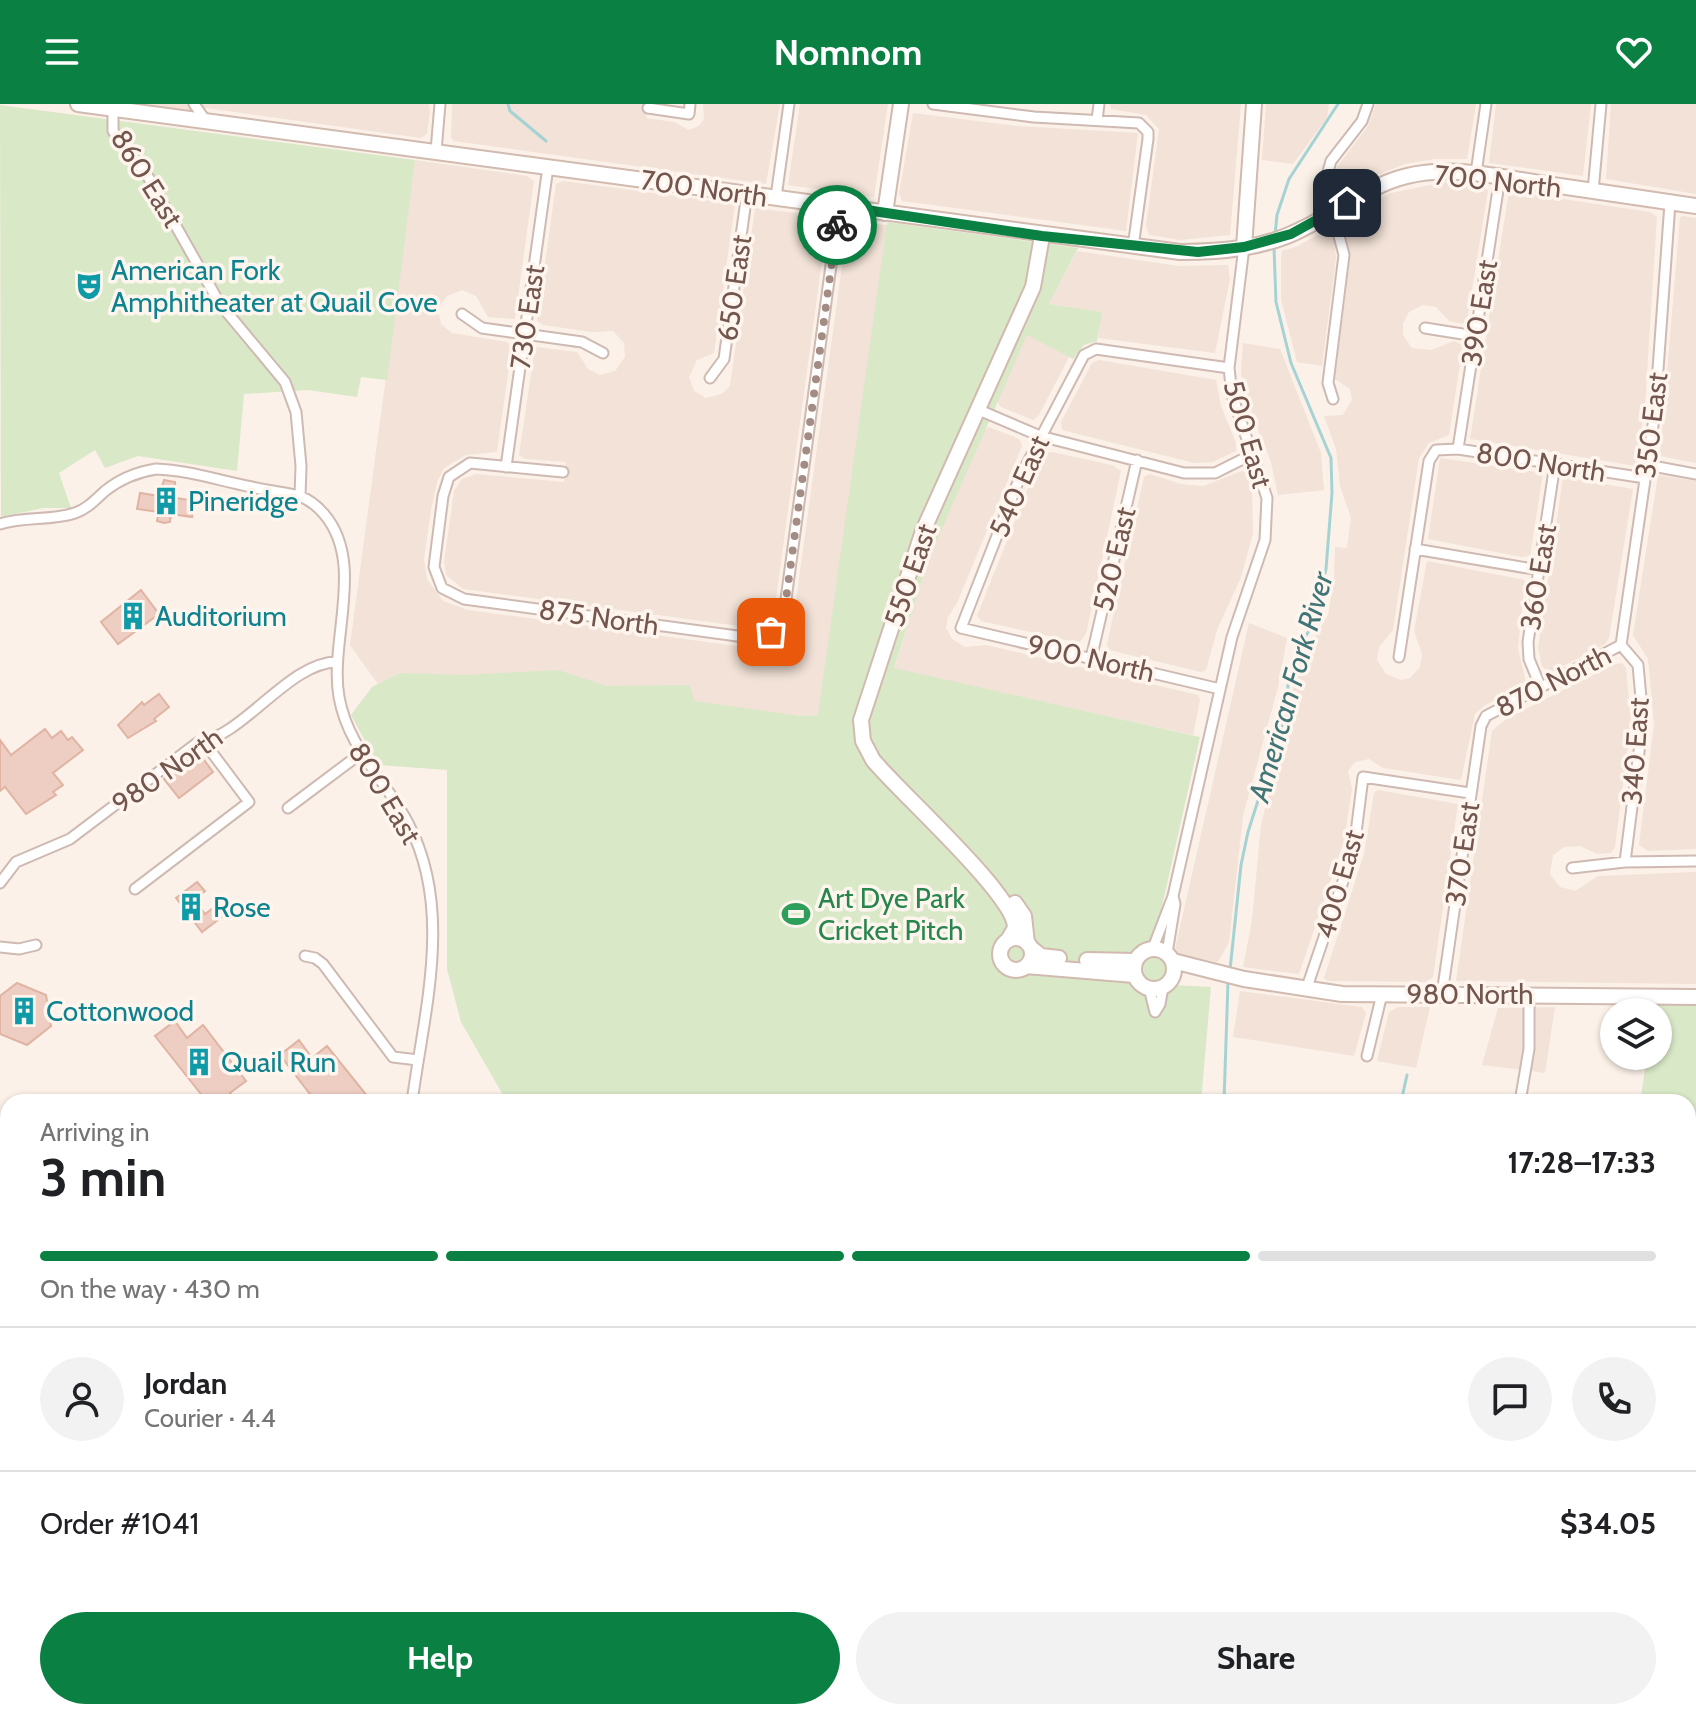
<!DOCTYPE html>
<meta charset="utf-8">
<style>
:root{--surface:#fff;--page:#f2f2f2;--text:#202124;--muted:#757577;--line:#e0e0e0;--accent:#0b8043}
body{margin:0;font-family:Cabin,sans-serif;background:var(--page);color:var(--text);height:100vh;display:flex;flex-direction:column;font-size:30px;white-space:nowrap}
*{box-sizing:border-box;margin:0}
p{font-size:26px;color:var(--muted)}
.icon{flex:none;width:44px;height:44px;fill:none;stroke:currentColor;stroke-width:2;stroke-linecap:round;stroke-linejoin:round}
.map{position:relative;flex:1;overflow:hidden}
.drawer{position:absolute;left:0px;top:990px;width:1696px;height:626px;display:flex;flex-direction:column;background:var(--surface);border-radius:24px 24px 0 0;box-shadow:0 2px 6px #0004}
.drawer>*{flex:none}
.buttons{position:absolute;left:1600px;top:894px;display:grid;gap:16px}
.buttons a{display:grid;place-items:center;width:72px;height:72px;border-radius:50%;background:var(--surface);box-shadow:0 2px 6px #0004;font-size:40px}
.pin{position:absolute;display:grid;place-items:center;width:68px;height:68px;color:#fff;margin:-34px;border-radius:16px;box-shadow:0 4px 12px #0006}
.courier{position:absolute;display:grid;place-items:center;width:80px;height:80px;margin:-40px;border:6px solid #0b8043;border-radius:50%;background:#fff;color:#222;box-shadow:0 2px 10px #0007}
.summary em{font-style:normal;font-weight:800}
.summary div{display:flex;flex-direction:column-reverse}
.summary{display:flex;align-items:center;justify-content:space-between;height:136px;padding:0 40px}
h1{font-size:52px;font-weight:800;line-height:60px}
.bar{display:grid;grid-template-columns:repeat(4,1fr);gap:12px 8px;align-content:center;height:96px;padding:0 40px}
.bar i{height:10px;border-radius:6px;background:var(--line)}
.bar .current{background:var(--accent)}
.bar p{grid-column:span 4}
.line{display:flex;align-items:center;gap:20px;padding:0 40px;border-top:2px solid var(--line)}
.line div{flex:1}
.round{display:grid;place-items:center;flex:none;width:84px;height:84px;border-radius:42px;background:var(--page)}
.primary-button{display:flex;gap:16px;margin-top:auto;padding:16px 40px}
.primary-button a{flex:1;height:92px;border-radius:48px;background:var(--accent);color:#fff;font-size:32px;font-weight:800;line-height:92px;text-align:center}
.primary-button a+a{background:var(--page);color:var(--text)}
header{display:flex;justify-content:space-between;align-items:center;height:104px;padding:0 40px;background:var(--accent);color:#fff;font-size:36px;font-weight:800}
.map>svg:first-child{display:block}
</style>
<header><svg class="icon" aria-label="menu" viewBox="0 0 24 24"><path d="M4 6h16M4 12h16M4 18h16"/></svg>Nomnom<svg class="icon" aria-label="heart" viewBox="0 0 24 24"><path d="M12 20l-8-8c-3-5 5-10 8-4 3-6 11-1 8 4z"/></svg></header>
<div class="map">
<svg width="1696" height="1615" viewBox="0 0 1696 1615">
<rect width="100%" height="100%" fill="#fbf1e8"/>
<path fill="#f2e2d7" d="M146,0H429L430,8L427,30L421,34L206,4L193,7Z
M452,0H648L646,14L674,18L689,26L699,22L704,15L703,0H780L766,80L454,37L451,34Z
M800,0H888L874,93L788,81Z
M1110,0H1241L1230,131L1180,136L1149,131L1146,122L1159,25L1146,11L1111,5Z
M1266,0H1329L1327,14L1293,60L1262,56Z
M1376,0H1476L1467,55H1435L1405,60L1338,87L1334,77L1337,63L1368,22Z
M1496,0H1591L1583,72L1489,59Z
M1611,0H1696V90L1606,75Z
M913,9L1017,22L1138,29L1126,127L902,97L899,90Z
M415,56L527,72L534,77L515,215L488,213L476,192L462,186L447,192L438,205L441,220L452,229L507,238L512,242L497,348L466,351L444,364L437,378L431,406L424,455L427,475L443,497L468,506L744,543L762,542L781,534L794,511L848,118L887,121L819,611L801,612L400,569L378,580L350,541Z
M563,77L735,100L714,249L697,256L689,273L694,287L706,294L722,290L730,282L755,104L828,113L775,502L773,511L762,521L747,523L463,485L446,471L444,458L454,387L462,375L476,370L564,378L566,358L525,355L519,351L535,243L577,248L588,265L600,271L615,267L625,253L624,239L613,227L592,228L543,221L537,217L556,80Z
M1446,78L1485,82L1488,87L1467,217L1463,220L1449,217L1436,203L1423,201L1409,208L1403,220V231L1412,244L1431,246L1454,237L1463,241L1449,331L1429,339L1419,354L1393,526L1379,543L1377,556L1386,570L1401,576L1410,574L1420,563L1422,550L1414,527L1427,457L1525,476L1518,544L1526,579L1484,602L1475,610L1461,676L1383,664L1369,655L1355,658L1348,667L1352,685L1344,737L1299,870L1243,863L1252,816L1261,721L1292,596L1294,568L1328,511L1334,477L1335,443L1347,444L1351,414L1340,382L1336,345L1324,312L1343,311L1352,296L1350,285L1335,275L1350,157L1345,119L1349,111L1391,89Z
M1509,87L1650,108L1657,113L1645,300L1636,362L1470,335Z
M1683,112L1696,114V359L1660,352L1680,113Z
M1326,126L1334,135L1336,154L1322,262L1297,258L1281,195V155L1282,147L1298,142Z
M1077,147L1179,162L1228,161L1230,175L1215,249L1098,234L1101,208L1049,200Z
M1027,230L1069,253L1039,311L1033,316L1001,303L997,298Z
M1243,239L1280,245L1321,349L1324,386L1278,391L1271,358L1244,290L1241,267Z
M1099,256L1216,276L1221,302L1236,339V347L1213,358L1194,359L1062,326L1061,318L1092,259Z
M989,323L1019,335L1022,342L957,499L948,513L946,524L952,535L965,543L986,541L1198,591L1200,596L1193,631L894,565L930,452L984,326Z
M1052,348L1112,361L1121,367L1086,530L1079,539L981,517L977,512L1030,379L1045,349Z
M1440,354L1543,369L1530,452L1522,453L1428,435Z
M1242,367L1248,369L1252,384L1253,430L1240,476L1218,523L1206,566L1201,568L1109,546L1107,540L1144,373L1150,370L1181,380L1203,382Z
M1658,371L1696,377V745L1648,747L1639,741L1654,620L1648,555L1633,531Z
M1563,373L1633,385L1609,534L1605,540L1550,569L1542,562L1538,544Z
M1249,519L1287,534L1278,583L1243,712L1229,838L1218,858L1180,851L1175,845Z
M1615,560L1622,559L1626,564L1631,617L1615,743L1611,749L1597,750L1580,742L1564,743L1553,751L1550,770L1560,783L1575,787L1598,772L1696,768V880L1456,877L1492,627L1506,615Z
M1378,686L1458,700L1433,873L1426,878L1328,877L1324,874L1364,750L1374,689Z
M1240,887L1362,903L1366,909L1354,952L1233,933Z
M1398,903H1430L1416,964L1377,957L1389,908Z
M1555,903L1545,969L1482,961L1498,904Z"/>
<path fill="#d9e8c7" d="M0,1L415,56L387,276L361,273L357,293L308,286L244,290L237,367L138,352L105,364L95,346L59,369L71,404H43L1,413Z
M887,118L1078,144L1049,200L1102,208L1097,237L1084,241L1073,255L1027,231L930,452L894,564L1200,633L1156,829L1172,881L1211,883L1201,998H507L461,918L447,865V666L378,661L351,611L372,583L400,569L465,571L558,566L607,582L690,581L694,597L801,612L818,611Z
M1655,896L1696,898V1513L1688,1531V998H1640L1647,952H1658Z
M382,1608H1653L1650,1615H387Z"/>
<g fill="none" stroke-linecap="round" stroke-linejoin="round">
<path stroke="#a5d3d4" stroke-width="3" d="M508,0L510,7L546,37
M1275,131L1277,111L1289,75L1338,0
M1230,866L1241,761L1248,728L1286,609L1289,567L1298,545L1313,520L1326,465L1332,389L1331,354L1291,259L1276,198L1274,143
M1224,998L1228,877
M1401,998L1407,971
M1244,1615L1245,1608"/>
</g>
<path fill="#eecec2" stroke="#e0b3a3" stroke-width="2" d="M164,376L175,378L176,394L195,397L192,413L171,410L170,418L164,419L157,417L159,408L137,405L140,389L159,392Z
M141,486L159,510L118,540L101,518Z
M159,590L169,603L154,615L156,617L128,634L118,621L142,598L144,601Z
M45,625L52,634L61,627L68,636L72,633L83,646L53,669L63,681L53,688L56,691L26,710L5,683L0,687V636L11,651Z
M199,649L213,668L179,694L164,675Z
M197,778L205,787L194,795L205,810L216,802L223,812L202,828L176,794Z
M17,879L46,891L51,922L27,941L0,930V892Z
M175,917L187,934L203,921L246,977L230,989L236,998H199L204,994L155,932Z
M299,936L312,954L327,942L372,998H342L339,994L334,998H316L280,951Z"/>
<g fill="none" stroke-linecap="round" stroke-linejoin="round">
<defs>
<path id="street" d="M194,0L206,17
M933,0L1034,13L1139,19L1148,28V35L1133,143
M648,4L689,10L690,0
M113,5V27L147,71L220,200L285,278L296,308L301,362L300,392
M1097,16L1099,0
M436,47L440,0
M1476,69L1486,0
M1593,87L1601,0
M776,93L789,0
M462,210L482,224L582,238L603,249
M1425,224L1475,232
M710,274L724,255L747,89
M1333,295L1328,279L1344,151L1325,78L1331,57L1362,17L1368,0
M979,306L1040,332L1184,369H1215L1253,350
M1458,345L1500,73
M1647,361L1696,370
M506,363L548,63
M563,368L470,359L449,373L443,392L434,463L442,484L464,495L752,534C768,531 778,526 784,510L839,102
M0,420C25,412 51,417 75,409C87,405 95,396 105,387C120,375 137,368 156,365C188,366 221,377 252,383C267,387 284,388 299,392C308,395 318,403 324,410C366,459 329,536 339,593C348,644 385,675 408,719C454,805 424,907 412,998
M1415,445L1539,466
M1621,541L1655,307L1670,99
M1621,541L1638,561L1643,616L1625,758
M1399,553L1429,357L1436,346L1458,345L1645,374
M1091,555L1137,356
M1541,584L1529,555L1528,538L1555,360
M1220,585L961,524L1020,373L1084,251L1096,245L1229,264
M288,704L360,650
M1572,764L1625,758L1696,757
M0,779L16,758L70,735L197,639C244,632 289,558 337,558
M135,785L249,698L204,638
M0,843L19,845L36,841
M1153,844L1173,792L1232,533L1265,436L1267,394L1232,291L1229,264L1244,143
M1167,849L1175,800L1173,792
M305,852L315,854L323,860L393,953L418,956
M1149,884L1155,908
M1306,886L1354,745L1363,673L1470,689
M1442,890L1481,622L1486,612L1621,541
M1155,908L1160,900L1163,883
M1367,952L1382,890
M1520,998L1529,945V890
M0,1182L8,1193"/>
<path id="secondary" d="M78,0L1180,148C1222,148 1267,144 1304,124C1339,107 1369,81 1407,72C1452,61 1500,73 1546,80C1596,87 1646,95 1696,102
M885,109L901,0
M1244,143L1254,0
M1015,799L1024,812L1027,839
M1000 850a16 16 0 1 1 32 0a16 16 0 1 1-32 0Z
M1008,836L1015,824C1016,792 899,688 873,656L863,637L861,616L923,427L1033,183L1042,132
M1031,844L1041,852L1059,854
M1134 865a20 20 0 1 1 40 0a20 20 0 1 1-40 0Z
M1087,856L1135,857
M1173,857L1244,875L1342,890L1696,893
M1026,862L1134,871
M1688,1588L1696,1570
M1676,1615L1679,1608"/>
</defs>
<use href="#street" stroke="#cebab2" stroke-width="13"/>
<use href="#secondary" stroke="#d1baaf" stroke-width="18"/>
<use href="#street" stroke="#fff" stroke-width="9"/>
<use href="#secondary" stroke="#fff" stroke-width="14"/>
</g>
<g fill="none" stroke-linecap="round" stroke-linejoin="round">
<path stroke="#a38c84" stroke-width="8" stroke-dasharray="0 14.4" d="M771,528L784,510L837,121"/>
<path stroke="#0b8043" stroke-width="10" d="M837,121L839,102L1042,132L1198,148L1244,143L1291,130L1347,99"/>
</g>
<defs>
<symbol id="theatre-bare" viewBox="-9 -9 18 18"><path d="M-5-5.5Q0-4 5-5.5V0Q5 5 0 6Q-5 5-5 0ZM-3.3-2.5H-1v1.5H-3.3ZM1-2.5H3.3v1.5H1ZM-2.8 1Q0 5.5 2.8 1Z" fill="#0f9aa8" stroke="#fef6ee" stroke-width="2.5" paint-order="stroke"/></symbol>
<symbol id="building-bare" viewBox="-9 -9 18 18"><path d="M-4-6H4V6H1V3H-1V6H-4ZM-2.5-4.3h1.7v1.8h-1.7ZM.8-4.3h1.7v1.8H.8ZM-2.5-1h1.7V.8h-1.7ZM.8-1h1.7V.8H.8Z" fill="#0f9aa8" stroke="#fef6ee" stroke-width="2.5" paint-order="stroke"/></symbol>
<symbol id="stadium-bare" viewBox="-9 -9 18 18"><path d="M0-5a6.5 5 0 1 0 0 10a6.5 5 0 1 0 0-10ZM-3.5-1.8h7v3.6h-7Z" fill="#2e9e5b" stroke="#fef6ee" stroke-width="2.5" paint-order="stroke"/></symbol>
</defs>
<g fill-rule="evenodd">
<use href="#theatre-bare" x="69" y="162" width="40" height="40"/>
<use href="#building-bare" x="146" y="377" width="40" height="40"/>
<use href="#building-bare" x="113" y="492" width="40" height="40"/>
<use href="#building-bare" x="171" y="783" width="40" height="40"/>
<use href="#stadium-bare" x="776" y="790" width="40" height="40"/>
<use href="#building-bare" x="4" y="887" width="40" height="40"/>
<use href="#building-bare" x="179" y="938" width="40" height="40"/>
</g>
<g text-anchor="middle" stroke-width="7" stroke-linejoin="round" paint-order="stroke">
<g font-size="28" fill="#73564e" stroke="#fef6ee">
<text transform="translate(147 74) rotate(58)" y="10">860 East</text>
<text transform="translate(1498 77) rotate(6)" y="10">700 North</text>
<text transform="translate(704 84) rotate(8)" y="10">700 North</text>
<text transform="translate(734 184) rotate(-82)" y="10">650 East</text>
<text transform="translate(1479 209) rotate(-81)" y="10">390 East</text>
<text transform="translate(527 213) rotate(-82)" y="10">730 East</text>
<text transform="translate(1651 321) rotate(-83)" y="10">350 East</text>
<text transform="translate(1248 330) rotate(74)" y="10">500 East</text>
<text transform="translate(1541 358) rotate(9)" y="10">800 North</text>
<text transform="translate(1019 382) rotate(-66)" y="10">540 East</text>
<text transform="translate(1114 455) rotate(-77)" y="10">520 East</text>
<text transform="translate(910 471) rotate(-71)" y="10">550 East</text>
<text transform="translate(1538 473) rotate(-81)" y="10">360 East</text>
<text transform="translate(599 513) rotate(8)" y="10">875 North</text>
<text transform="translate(1091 554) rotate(13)" y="10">900 North</text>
<text transform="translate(1553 577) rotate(-27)" y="10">870 North</text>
<text transform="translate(1635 647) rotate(-86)" y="10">340 East</text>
<text transform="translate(167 666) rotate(-35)" y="10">980 North</text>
<text transform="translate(385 689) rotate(59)" y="10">800 East</text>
<text transform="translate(1462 750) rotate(-82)" y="10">370 East</text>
<text transform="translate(1339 780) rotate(-74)" y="10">400 East</text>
<text x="1470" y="900">980 North</text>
</g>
<g font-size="28" fill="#0d838f" stroke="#fef6ee" text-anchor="start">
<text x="111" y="176">American Fork<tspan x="111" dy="32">Amphitheater at Quail Cove</tspan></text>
<text x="188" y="407">Pineridge</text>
<text x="155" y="522">Auditorium</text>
<text x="213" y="813">Rose</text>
<text x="46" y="917">Cottonwood</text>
<text x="221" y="968">Quail Run</text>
</g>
<g font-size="28" fill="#27864d" stroke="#fef6ee" text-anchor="start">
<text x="818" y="804">Art Dye Park<tspan x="818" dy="32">Cricket Pitch</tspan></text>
</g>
<g font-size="30" font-style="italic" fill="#427577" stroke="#fef6ee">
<text transform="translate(1291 583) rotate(-74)" y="10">American Fork River</text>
</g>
</g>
</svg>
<div class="buttons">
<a><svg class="icon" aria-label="layers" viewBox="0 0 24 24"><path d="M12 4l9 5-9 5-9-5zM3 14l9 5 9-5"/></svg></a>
</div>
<div class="pin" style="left:771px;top:528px;background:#ea580c"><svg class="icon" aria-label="bag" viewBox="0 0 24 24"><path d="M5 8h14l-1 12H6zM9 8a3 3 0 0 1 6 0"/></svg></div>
<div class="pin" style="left:1347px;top:99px;background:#1f2937"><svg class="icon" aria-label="home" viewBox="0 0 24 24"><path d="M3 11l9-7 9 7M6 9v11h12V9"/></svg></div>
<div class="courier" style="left:837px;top:121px"><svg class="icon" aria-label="bike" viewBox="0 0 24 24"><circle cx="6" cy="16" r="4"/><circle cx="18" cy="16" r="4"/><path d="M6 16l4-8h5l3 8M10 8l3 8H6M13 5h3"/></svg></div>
<section class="drawer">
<div class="summary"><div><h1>3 min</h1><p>Arriving in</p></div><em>17:28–17:33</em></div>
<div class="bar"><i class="current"></i><i class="current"></i><i class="current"></i><i></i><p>On the way · 430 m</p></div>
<div class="line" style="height:144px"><a class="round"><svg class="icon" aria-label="person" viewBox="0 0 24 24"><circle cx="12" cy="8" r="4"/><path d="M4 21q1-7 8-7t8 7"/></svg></a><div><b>Jordan</b><p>Courier · 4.4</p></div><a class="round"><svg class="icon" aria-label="chat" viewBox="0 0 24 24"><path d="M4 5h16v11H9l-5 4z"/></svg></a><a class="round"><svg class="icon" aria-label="phone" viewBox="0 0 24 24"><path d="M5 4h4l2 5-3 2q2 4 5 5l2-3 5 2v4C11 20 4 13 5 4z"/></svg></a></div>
<div class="line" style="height:104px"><div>Order #1041</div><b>$34.05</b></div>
<div class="primary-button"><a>Help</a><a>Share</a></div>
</section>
</div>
